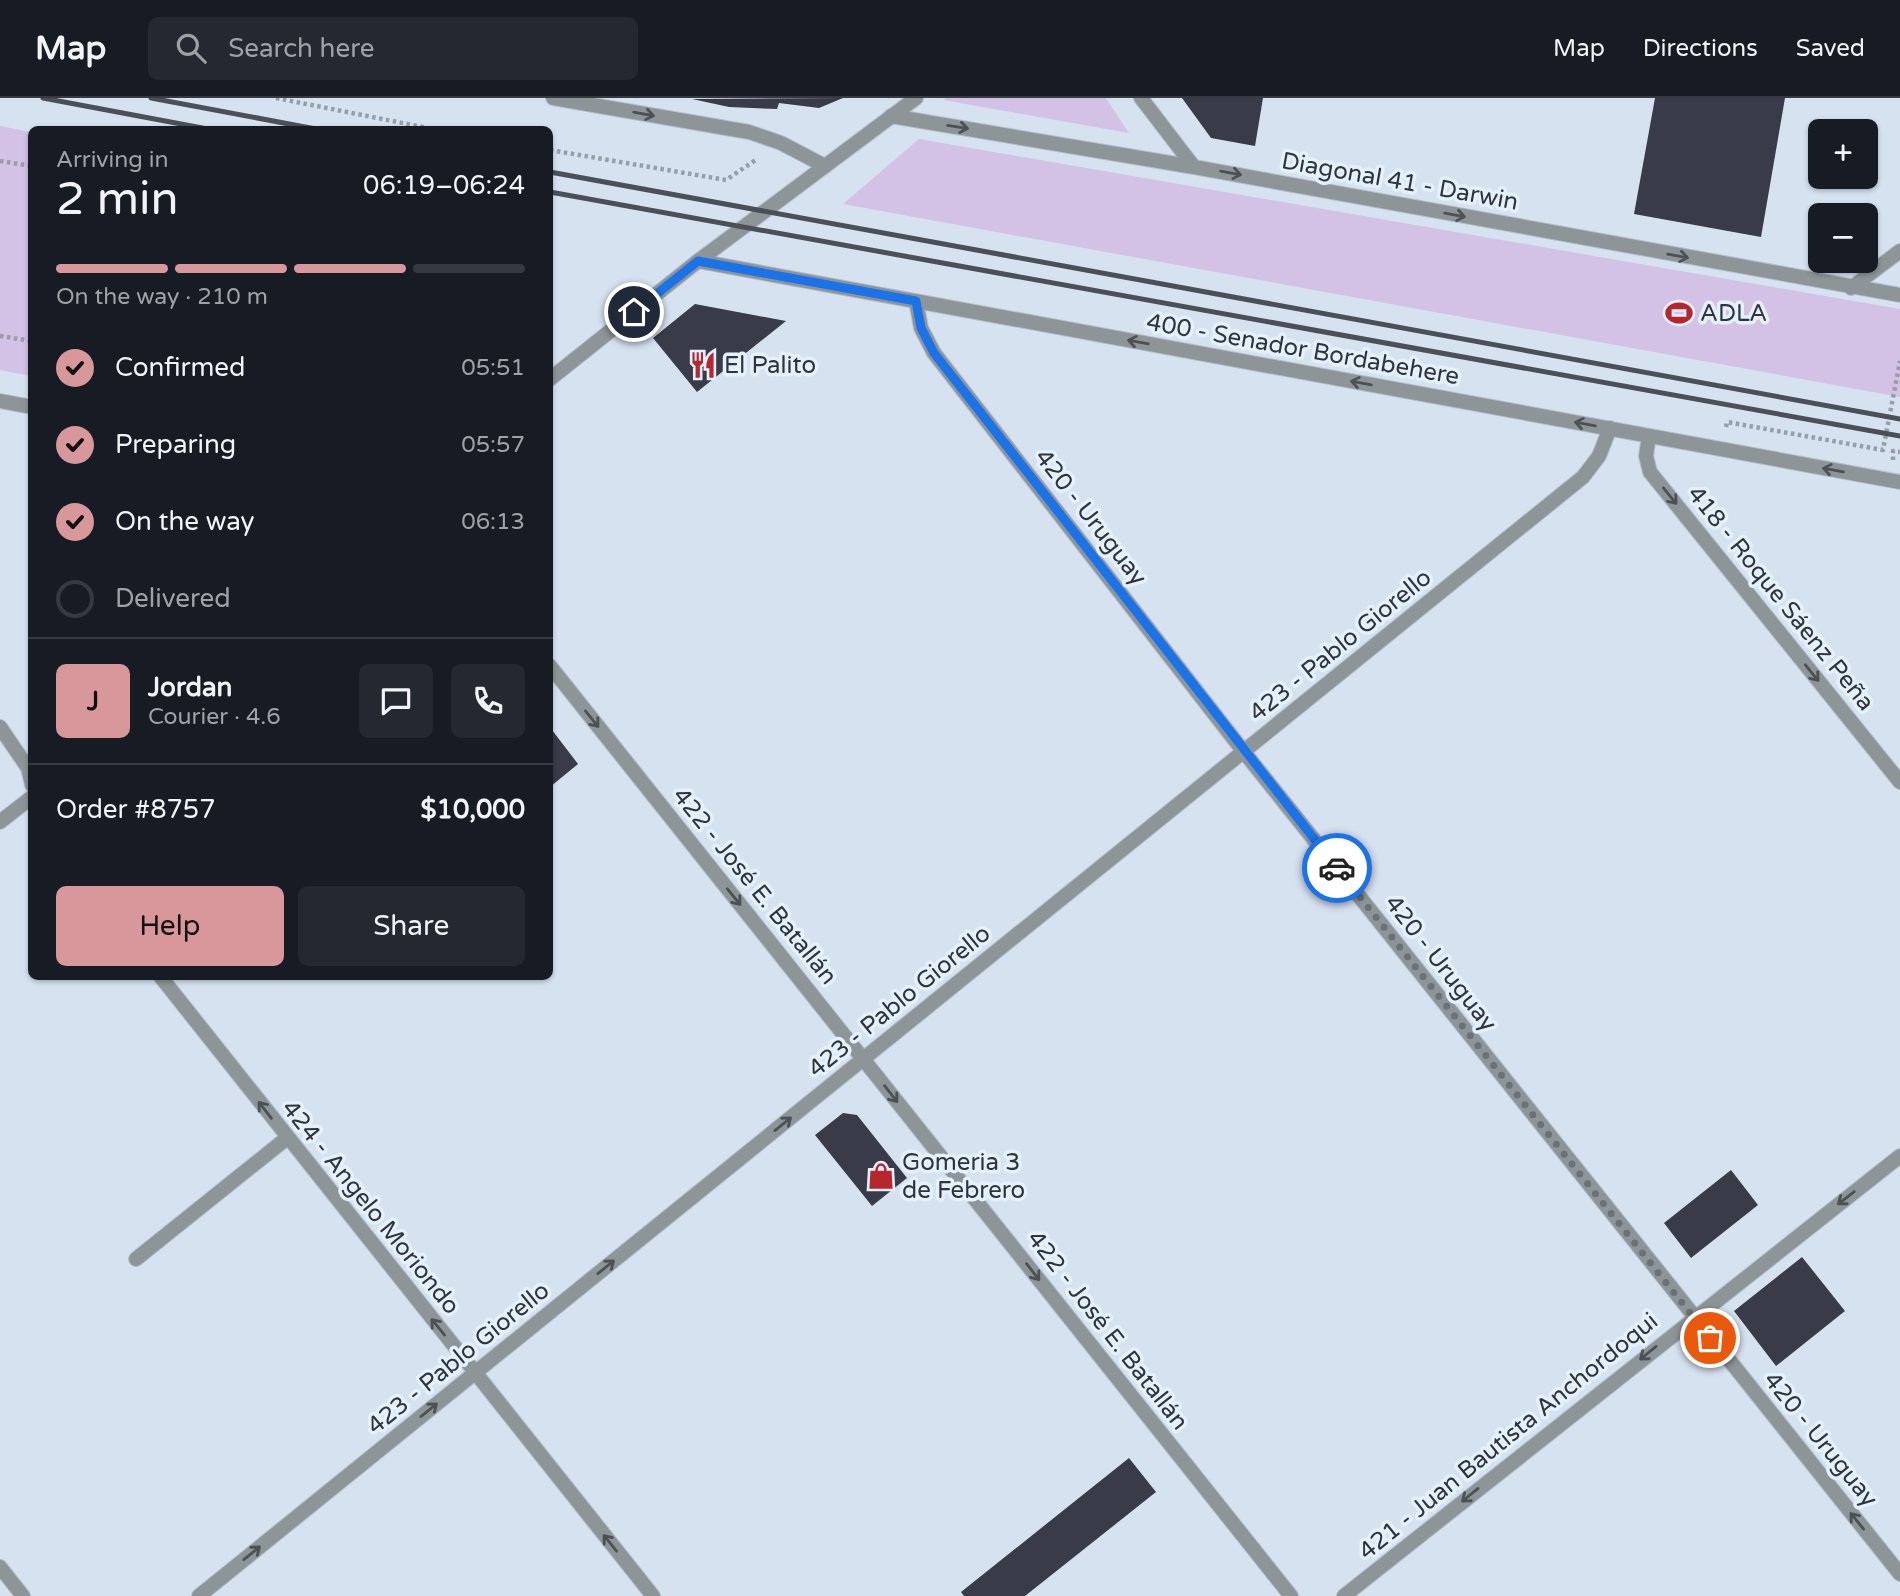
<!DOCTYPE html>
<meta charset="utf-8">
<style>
:root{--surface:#171b24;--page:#242831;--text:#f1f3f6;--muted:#9ea1a6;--line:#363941;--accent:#d7979b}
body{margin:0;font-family:"Varela Round",sans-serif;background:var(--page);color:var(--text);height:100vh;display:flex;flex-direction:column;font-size:26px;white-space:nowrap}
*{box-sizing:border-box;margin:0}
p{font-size:23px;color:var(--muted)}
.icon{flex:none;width:38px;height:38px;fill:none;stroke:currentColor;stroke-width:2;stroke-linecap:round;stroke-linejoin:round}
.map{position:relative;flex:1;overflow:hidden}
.panel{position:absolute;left:28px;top:28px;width:525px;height:854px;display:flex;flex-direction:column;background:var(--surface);border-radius:10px;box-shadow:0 2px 5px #0004}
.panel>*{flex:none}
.fabs{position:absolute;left:1808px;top:21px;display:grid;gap:14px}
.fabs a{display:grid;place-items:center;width:70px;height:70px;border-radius:10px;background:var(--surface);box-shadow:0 2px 5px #0004;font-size:35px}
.pin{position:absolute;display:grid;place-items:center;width:60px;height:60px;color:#fff;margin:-30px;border:4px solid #fff;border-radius:50%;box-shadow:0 2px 7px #0007}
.courier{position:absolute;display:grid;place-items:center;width:70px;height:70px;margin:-35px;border:5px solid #1a73e8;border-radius:50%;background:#fff;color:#222;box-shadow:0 2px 9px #0007}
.headline em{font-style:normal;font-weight:600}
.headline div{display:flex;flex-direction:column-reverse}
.headline{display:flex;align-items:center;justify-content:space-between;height:119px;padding:0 28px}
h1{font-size:46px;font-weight:600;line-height:52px}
.bar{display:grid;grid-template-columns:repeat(4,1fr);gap:10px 7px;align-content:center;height:84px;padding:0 28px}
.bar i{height:9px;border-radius:5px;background:var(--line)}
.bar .selected{background:var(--accent)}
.bar p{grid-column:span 4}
.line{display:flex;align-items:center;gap:18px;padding:0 28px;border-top:2px solid var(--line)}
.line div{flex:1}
.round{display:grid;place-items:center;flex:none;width:74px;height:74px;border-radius:10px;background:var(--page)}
ol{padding:0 28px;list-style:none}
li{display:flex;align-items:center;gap:21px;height:77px}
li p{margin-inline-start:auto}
li .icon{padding:7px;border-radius:50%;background:var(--accent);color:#111;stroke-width:4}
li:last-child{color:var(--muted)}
li i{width:38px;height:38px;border:4px solid var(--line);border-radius:50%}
.cta{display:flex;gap:14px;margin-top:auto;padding:14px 28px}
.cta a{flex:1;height:80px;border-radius:10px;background:var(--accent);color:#111;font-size:28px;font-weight:600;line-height:80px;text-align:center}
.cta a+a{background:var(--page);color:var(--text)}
header{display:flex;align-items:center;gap:42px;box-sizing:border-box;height:98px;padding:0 35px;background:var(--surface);border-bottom:2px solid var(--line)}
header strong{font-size:33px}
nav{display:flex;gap:38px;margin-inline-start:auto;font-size:24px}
.search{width:490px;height:63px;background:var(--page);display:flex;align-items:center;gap:18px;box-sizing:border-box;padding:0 24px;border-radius:10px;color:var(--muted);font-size:26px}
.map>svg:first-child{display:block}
</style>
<header>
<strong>Map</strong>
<div class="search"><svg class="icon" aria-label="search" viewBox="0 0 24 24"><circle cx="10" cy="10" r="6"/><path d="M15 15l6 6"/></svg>Search here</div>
<nav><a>Map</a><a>Directions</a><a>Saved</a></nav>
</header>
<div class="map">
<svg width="1900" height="1498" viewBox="0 0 1900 1498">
<rect width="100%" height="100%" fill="#d7e2f1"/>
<path fill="#d3c2e5" d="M946,0H1106L1129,35L943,2Z
M0,28L31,34V278L0,272Z
M919,41L1900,211V299L843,106Z"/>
<path fill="#393b48" d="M843,0L819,10L779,5L777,11L729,9L692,1Z
M1182,0H1263L1255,48L1211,40Z
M1655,0H1785L1761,139L1634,116Z
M695,206L786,223L697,294L653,240Z
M552,632L578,666L550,689V634Z
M843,1015L857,1017L907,1080L872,1108L815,1037Z
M1731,1072L1758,1107L1691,1160L1664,1125Z
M1802,1159L1845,1213L1776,1268L1734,1213Z
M1129,1360L1156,1394L1025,1498H964L961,1494Z"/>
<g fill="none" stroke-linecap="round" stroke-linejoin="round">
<defs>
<path id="service" d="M136,1161L287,1040"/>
<path id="minor" d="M553,0L749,34L781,45L825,68
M1141,0L1194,69
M891,18L1194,69L1900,197
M698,163L1900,384
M1851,190L1900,153
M916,203L921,230L934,255L1244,654L1900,1476
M0,303L32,309
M1649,338L1646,358L1650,374L1900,684
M550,568L1291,1498
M0,629L28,670L32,687
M160,878L653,1498
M0,1469L23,1498
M199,1498L1583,379L1599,358L1610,330
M1344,1498L1900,1058"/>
<path id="tertiary" d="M550,281L698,163L916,0
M0,724L32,699"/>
</defs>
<use href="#service" stroke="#b6bfcc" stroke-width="16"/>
<use href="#minor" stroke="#b6bfcc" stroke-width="16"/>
<use href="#tertiary" stroke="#b6bfcc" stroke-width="16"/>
<path stroke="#959ea9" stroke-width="4.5" stroke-dasharray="3.5 3.5" stroke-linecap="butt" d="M276,0L438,32
M550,52L726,82L757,61
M0,63L32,68
M0,238L32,243
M1726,329L1727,324L1883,352L1900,263
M1893,362V353L1900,354"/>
<use href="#service" stroke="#8e9599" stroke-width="14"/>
<use href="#minor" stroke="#8e9599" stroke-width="14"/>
<use href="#tertiary" stroke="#8e9599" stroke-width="14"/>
<path stroke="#4b5058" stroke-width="5" d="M43,0L213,32
M151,0L321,32
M550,74L1900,321
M550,94L1900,338"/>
</g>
<defs><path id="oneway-shaft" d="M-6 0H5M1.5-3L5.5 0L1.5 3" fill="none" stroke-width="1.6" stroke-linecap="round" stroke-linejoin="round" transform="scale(1.75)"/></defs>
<g stroke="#4c5156">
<use href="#oneway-shaft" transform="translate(644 16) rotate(10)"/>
<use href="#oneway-shaft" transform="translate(958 29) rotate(9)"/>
<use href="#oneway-shaft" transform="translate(1231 75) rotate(10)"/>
<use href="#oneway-shaft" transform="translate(1455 117) rotate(10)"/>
<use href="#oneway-shaft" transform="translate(1678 158) rotate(10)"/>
<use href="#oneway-shaft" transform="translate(1138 244) rotate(-170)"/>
<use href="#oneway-shaft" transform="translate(1361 285) rotate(-170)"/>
<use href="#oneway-shaft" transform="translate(1585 326) rotate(-170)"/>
<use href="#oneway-shaft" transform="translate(1833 372) rotate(-170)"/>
<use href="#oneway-shaft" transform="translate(1670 398) rotate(51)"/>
<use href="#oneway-shaft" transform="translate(1812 575) rotate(51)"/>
<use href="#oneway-shaft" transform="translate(592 621) rotate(51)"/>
<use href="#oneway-shaft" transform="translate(734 799) rotate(51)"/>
<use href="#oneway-shaft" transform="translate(891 996) rotate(52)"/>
<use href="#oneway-shaft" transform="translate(265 1012) rotate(-128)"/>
<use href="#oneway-shaft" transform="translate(783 1026) rotate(-39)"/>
<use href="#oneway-shaft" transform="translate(1846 1100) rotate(142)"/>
<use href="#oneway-shaft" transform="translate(606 1169) rotate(-39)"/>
<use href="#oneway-shaft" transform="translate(1033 1174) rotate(52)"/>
<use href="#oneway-shaft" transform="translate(438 1229) rotate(-129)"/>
<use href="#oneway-shaft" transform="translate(1648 1255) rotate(141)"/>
<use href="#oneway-shaft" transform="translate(429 1312) rotate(-39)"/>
<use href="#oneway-shaft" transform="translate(1470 1397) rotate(141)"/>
<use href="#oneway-shaft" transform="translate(1857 1423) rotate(-129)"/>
<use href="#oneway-shaft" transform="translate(610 1445) rotate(-129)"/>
<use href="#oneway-shaft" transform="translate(252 1455) rotate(-39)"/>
</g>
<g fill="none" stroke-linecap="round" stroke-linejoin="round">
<path stroke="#6a717a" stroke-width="7" stroke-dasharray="0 12.6" d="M1337,770L1710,1240"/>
<path stroke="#1a73e8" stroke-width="9" d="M634,214L698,163L916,203L921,230L934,255L1337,770"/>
</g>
<defs>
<symbol id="stadium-bare" viewBox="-9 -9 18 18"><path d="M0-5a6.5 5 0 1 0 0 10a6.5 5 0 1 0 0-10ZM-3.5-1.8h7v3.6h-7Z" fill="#b7262b" stroke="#e5f0fe" stroke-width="2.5" paint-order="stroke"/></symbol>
<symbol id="restaurant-bare" viewBox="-9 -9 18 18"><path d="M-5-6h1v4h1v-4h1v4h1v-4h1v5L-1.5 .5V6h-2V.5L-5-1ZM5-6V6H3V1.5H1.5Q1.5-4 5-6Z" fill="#b7262b" stroke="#e5f0fe" stroke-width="2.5" paint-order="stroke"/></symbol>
<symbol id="shop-bare" viewBox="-9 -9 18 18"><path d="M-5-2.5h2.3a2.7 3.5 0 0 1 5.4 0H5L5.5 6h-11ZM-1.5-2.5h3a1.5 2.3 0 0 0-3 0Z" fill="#b7262b" stroke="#e5f0fe" stroke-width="2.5" paint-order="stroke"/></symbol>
</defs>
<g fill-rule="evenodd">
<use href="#stadium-bare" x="1660" y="196" width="38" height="38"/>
<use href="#restaurant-bare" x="684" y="248" width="38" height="38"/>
<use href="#shop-bare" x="862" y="1059" width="38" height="38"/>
</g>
<g text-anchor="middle" stroke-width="7" stroke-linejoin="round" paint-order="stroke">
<g font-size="24" fill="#30343a" stroke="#e5f0fe">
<text transform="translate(1400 83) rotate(10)" y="8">Diagonal 41 - Darwin</text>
<text transform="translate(1303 251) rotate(10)" y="8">400 - Senador Bordabehere</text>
<text transform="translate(1091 419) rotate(52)" y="8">420 - Uruguay</text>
<text transform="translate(1781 500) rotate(51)" y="8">418 - Roque Sáenz Peña</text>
<text transform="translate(1340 547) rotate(-39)" y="8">423 - Pablo Giorello</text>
<text transform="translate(755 788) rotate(51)" y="8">422 - José E. Batallán</text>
<text transform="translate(1441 865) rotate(52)" y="8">420 - Uruguay</text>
<text transform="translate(899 903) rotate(-39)" y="8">423 - Pablo Giorello</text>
<text transform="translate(371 1109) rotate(51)" y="8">424 - Angelo Moriondo</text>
<text transform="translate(1108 1232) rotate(52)" y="8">422 - José E. Batallán</text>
<text transform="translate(458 1260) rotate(-39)" y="8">423 - Pablo Giorello</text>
<text transform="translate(1508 1338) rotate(-39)" y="8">421 - Juan Bautista Anchordoqui</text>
<text transform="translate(1821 1341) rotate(51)" y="8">420 - Uruguay</text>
</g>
<g font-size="24" fill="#30343a" stroke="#e5f0fe" text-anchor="start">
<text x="1700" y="223">ADLA</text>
<text x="724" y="275">El Palito</text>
<text x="902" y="1072">Gomeria 3<tspan x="902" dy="28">de Febrero</tspan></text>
</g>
</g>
</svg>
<div class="fabs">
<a>+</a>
<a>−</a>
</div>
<div class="pin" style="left:1710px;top:1240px;background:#ea580c"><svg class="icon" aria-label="bag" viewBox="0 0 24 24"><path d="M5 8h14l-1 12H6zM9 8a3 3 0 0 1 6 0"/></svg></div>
<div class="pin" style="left:634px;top:214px;background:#1f2937"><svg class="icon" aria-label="home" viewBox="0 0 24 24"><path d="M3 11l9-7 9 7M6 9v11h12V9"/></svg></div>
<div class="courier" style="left:1337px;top:770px"><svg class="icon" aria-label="car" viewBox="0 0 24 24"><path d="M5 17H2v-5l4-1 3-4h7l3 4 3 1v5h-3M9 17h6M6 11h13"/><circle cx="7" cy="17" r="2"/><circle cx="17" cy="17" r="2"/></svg></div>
<section class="panel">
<div class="headline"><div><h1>2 min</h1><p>Arriving in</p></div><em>06:19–06:24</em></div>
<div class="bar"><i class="selected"></i><i class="selected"></i><i class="selected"></i><i></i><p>On the way · 210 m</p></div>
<ol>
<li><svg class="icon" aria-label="check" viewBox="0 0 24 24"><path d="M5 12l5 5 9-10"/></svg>Confirmed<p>05:51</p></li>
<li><svg class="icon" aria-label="check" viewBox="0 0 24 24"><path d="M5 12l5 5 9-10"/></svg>Preparing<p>05:57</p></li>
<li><svg class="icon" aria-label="check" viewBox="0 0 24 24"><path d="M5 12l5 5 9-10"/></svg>On the way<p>06:13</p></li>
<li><i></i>Delivered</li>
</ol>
<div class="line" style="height:126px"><b class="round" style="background:var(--accent);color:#111">J</b><div><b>Jordan</b><p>Courier · 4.6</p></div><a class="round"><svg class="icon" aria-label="chat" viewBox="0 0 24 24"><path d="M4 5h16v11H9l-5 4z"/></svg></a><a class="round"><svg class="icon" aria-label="phone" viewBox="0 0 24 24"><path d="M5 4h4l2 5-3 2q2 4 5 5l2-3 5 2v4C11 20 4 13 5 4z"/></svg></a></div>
<div class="line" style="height:91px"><div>Order #8757</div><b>$10,000</b></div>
<div class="cta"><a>Help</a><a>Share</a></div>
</section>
</div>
